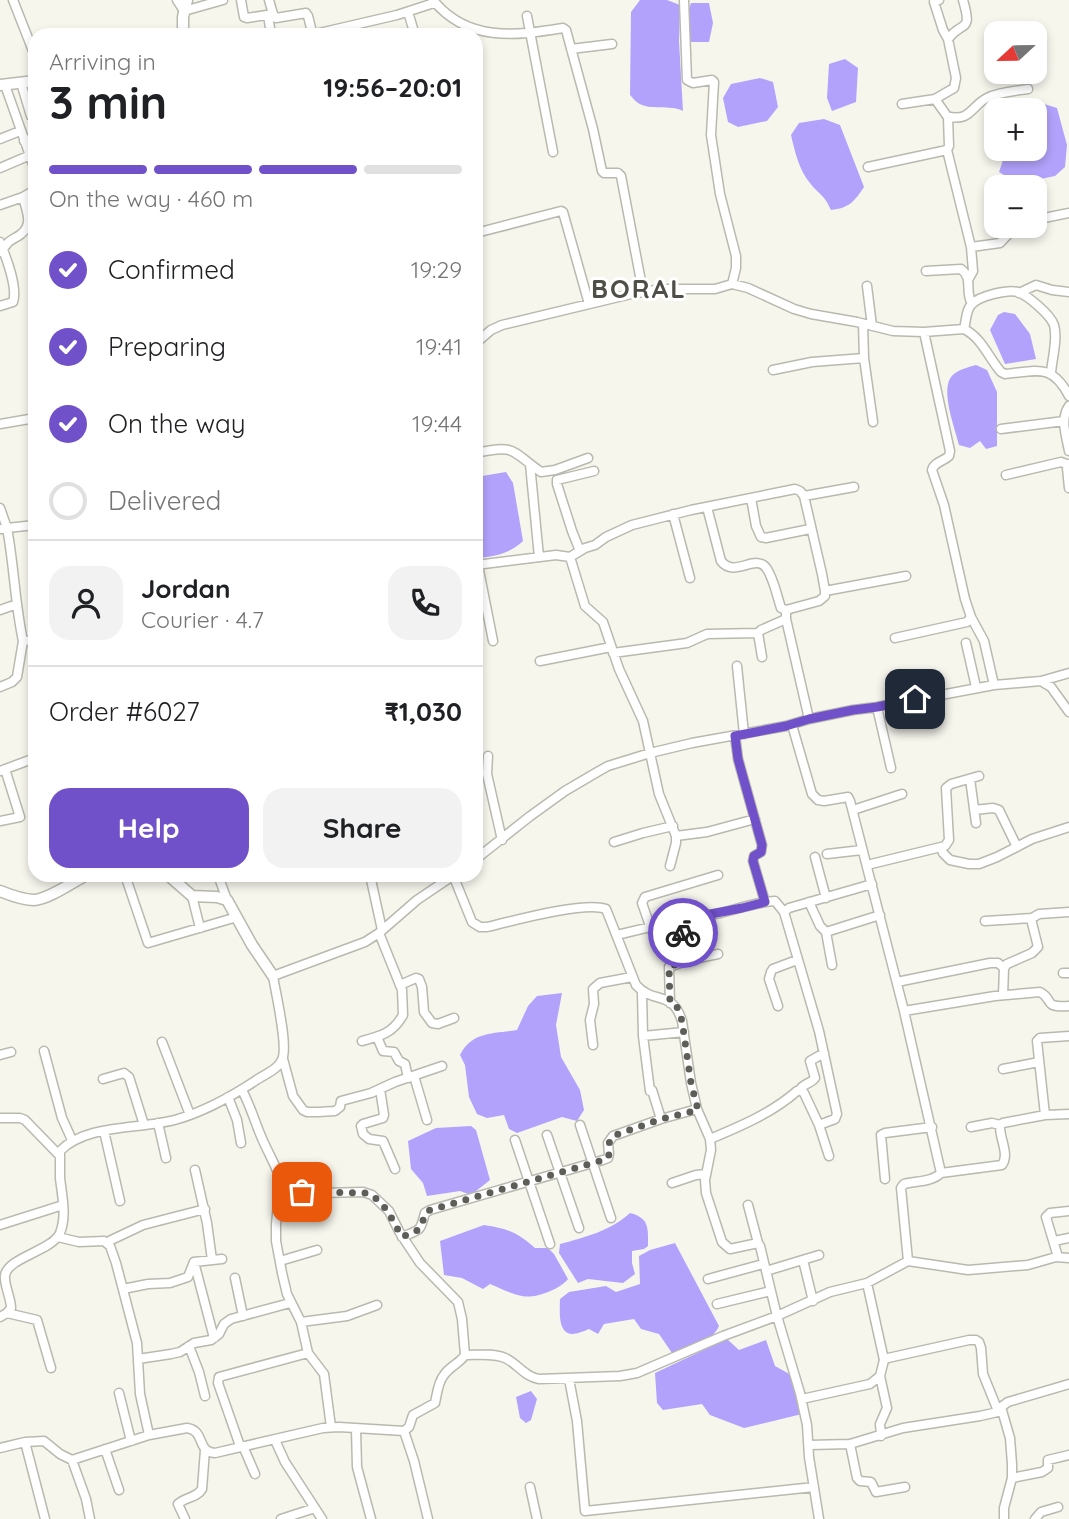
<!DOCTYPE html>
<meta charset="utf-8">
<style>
:root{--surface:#fff;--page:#f2f2f2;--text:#202124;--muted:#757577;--line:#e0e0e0;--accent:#7151ca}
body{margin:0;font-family:Quicksand,sans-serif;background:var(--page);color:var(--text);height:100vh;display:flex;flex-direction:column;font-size:26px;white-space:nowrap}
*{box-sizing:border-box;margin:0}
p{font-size:23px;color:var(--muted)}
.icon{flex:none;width:38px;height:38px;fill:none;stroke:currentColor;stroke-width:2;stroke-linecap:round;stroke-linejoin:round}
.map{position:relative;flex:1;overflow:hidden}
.drawer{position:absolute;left:28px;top:28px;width:455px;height:854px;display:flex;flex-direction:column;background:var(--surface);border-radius:21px;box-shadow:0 4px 10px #0003}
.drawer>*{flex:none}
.needle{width:46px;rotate:248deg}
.fabs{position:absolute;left:984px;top:21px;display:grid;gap:14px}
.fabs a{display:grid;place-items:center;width:63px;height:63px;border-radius:14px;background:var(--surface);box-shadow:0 4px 10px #0003;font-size:35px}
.pin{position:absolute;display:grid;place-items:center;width:60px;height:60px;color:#fff;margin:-30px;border-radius:14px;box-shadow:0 4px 10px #0006}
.courier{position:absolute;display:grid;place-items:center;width:70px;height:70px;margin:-35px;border:5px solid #7151ca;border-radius:50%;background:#fff;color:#222;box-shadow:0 2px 9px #0007}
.summary em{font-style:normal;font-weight:700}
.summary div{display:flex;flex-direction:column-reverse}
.summary{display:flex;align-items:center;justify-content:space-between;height:119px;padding:0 21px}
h1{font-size:46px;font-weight:700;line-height:52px}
.bar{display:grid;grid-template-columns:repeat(4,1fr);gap:10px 7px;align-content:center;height:84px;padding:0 21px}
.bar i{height:9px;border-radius:5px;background:var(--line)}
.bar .on{background:var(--accent)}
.bar p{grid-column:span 4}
.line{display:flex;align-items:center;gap:18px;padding:0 21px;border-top:2px solid var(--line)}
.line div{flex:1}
.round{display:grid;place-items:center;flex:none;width:74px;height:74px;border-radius:21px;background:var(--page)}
ol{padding:0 21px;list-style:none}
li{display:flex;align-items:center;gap:21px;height:77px}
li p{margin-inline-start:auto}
li .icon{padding:7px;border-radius:50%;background:var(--accent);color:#fff;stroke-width:4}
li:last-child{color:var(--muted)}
li i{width:38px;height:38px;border:4px solid var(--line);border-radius:50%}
.cta{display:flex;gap:14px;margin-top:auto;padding:14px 21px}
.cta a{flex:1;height:80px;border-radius:21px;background:var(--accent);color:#fff;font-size:28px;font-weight:700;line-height:80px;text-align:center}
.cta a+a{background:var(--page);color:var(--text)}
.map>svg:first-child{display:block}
</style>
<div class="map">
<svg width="1069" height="1519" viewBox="0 0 1069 1519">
<rect width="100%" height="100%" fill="#f6f6ed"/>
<path fill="#b2a2fb" d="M640,0H667L680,5L679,41L683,111C670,104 650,111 638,103C635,101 633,98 630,95L631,12Z
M691,3H709L713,23L709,42H690L688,13Z
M845,59L858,68L856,102L832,111L827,98L829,64Z
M760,78L773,82L778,107L767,121L738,127L728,122L723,98L731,84Z
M1044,104L1057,108L1067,145L1065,167L1055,176L1031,181L1012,180L999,172L1004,157L1003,149H1034V110H1025Z
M824,119L840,125L864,187C854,202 849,208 831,210C824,194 819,195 810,183C799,170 795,152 791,135L799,123Z
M1004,312L1015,314L1030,334L1036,359L1005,364L990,330L998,315Z
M976,365L987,370L997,392V446L986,449L980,441L970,448L959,445C955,428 938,386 954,374C960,369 969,367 976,365Z
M506,472L513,483L523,541C509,554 495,557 476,558V477Z
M562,993L556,1025L561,1057L580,1090L584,1110L577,1121L562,1117L517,1133L509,1129L504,1115L487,1118L477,1114L469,1097L465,1065L460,1055C472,1031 494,1034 517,1030L528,1006L537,996Z
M471,1126L476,1130L490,1180L471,1195L460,1191L427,1196L423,1183L411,1169L408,1141L436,1128Z
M630,1213C650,1218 648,1229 648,1246L644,1249L632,1251V1263L635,1274L623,1283L588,1279L578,1283L559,1253L560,1244C586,1237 610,1231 630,1213Z
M484,1225C508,1229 517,1232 535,1248H548L554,1254L568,1279C560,1289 536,1299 522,1296C511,1294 500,1288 490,1284L483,1289L462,1278L444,1275L440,1241Z
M675,1243L719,1326C711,1344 689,1347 672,1353L659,1334L641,1329L634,1319L604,1324L598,1334L589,1329C584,1331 577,1334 572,1334C557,1333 560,1309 560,1299L569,1292L606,1286L616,1292L640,1284L639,1256L650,1250Z
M727,1339L739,1350L766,1340L775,1366L793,1376L802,1414L744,1428L710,1415L702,1404L663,1410L657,1403L655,1373Z
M531,1391L537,1399L531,1420L526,1423L520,1418L516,1397Z"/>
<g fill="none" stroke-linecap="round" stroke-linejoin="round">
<defs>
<path id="minor" d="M13,0L35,56
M177,0L184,11L223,0
M241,0L244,17L247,18L273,14
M269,0L273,14L276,18L306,13L308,16L312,32L315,34L397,15L434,3
M433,0C467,42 515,36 563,28L566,30L593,129L602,171L604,173H618L621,176L643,292
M684,0L687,80L693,83L712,80L714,82L711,135L720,194L736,256V268L732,284
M939,0L934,2L943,30L948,39
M408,12L415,35
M268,15L271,35
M527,16L553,152
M571,49L612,44
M21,83L31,116
M5,85L35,170
M935,99L947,116C970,123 972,105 987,98C999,92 1015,91 1028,89
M902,104L935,99L954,88L956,78L948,39C962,20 973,34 963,0
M0,139L20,131
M24,141L35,137
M947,150L971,247L973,271L968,280
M868,167L947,150L949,146L948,117
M0,168L35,153
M0,205L23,197
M1034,220L1069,213
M476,233L561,211L563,212L589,304
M0,242C6,257 18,287 13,302L0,306
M971,247L1000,243L1016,226
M0,252C3,250 4,247 7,244C10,239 17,238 21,234C34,224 26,210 23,197L35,190
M926,271L961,269C974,279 964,290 972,304
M867,286L872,326
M1019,293L1036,285L1052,290L1069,292
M863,324L864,358L873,422
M964,329C966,322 966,309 972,304C979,296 1008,289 1018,292C1028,296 1050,314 1054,325C1058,339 1052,359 1051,373
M476,343L491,330L502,325L631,294L662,289H715L732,284L748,288L794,309L811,314L857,322L893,331L924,332L964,329C982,338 988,357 1001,372L1005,374C1037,371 1052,363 1069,396
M773,370L812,362L864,358
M1069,406C1060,419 1066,435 1069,451
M0,424L35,418
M1001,429L1064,421
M476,453C516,444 511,451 541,472L555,470L588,458
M530,464L539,557
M1069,464L1067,468L1069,488
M1006,475L1061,462L1069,465
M804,496L854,487
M751,498L756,526L761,537L766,538L810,529
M707,507L721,561C735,579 756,552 767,569C774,580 777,596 781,608L786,610
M0,508L7,528L0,529
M673,514L690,578
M580,551L572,531L557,484V480L594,471
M570,557L585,548L595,545L606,537L632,525L691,510L795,489L800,491L804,496L822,574L825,591V596L819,601L786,610V619L761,630L758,633L762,657
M476,565L556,555L570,557L585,606L603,622L619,669L643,721L659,794L676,836V843L670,866
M478,565L493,641
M825,591L906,576
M0,610L17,604
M971,617L984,641L994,685
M786,619L809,719
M895,638L967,622L971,617L965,599L944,505L932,470C934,462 944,461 949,456L950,451L924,332
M23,641C15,604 14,565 7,528L35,525
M966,643L976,687
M613,653L687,643L707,634L758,633
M540,661L611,647
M737,666L744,734
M1041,681L1069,673
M0,687L12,682L17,677L23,641L35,640
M877,707L891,768
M792,725L812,794L818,800L824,801L848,797L850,801L904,1011L941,1173C932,1182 916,1181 904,1184L901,1188L908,1261
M735,736L738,759L762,845L761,852L754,856L753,861L765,902
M488,756L487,774L502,840
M0,771L35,758
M970,779L976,823
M853,810L902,794
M974,810L993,808L999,810L1017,847
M0,821L20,817L5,769
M676,836L707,832L755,819
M614,842L643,833L673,826
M941,848L943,853L950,860L969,864H979L997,857L1032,839L1069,827
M827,854L862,850
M815,857L826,898
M476,859L529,817L565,791L599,771L608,766L650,753L692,743L786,726L809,719L853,710L877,707L994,685L1041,681L1051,687L1069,712
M867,865L945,846L949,840L946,788L951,784L979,776
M125,875L148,943L237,917
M218,875L227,900
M370,875L382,930
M192,896L200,928
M809,902L820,926L826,932
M680,921L689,960
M985,921L1032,918
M650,926L642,903L645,897L718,875
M617,935C651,926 686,920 720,913C738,909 756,902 775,901L784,912
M832,965L826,932L880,915
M1063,973H1069
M897,982L990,963H998L1004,968
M400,985L416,978L419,979L422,987L424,1012L432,1023L438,1024L454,1018
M642,992L643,1036L650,1091
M1003,995L1004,968L1007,964L1032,953L1038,947L1032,923V918L1039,914L1069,912
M670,1003L669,967L689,960L718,954
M778,1006L769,979L771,972L773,969L797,960
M904,1011L995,996L1040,992C1055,1000 1042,1008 1069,1006
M643,1036L684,1032
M377,1037L383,1051L394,1052L399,1061L405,1064L408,1078
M362,1041C381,1036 393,1033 403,1015L402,990L379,933
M162,1042L190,1115
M593,1045L590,1020L594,1004L593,989L600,983L632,977
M44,1051L62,1118L72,1140
M0,1055L11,1052
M283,1059L293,1096L303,1110L307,1112H318L335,1111L340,1107L341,1101L371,1093L395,1082L442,1066
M1003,1069L1039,1062
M414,1076L427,1120
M103,1079L124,1073L129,1077L144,1125
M380,1089L384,1115L383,1118L363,1124L361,1126L363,1134L369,1139L383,1141L395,1169
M242,1090C251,1107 256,1126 264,1143C272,1160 280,1173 284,1191L320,1193L363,1192L372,1195L389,1211L400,1233L420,1263L458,1302L462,1319L465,1355C460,1363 449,1367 444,1375C438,1382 437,1394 435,1403L413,1415L409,1427L404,1431L414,1461L428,1519
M652,1090L661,1119
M800,1090C803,1083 811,1084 815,1078L810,1061L824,1053
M228,1097L237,1120L241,1143
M697,1109L710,1139L711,1150L705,1180L706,1193L722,1242L730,1249L758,1243L760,1246L777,1316L830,1292L867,1283L908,1261L968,1270L1028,1265L1056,1257L1069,1258
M1045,1115L1037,1041L1040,1038L1069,1036
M0,1118H20L25,1120L60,1156
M158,1123L166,1158
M580,1125L611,1218
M819,1125L835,1119L837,1114L819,1031L784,912L789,908L872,884
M971,1127L992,1123L1000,1125
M104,1131L120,1201
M547,1135L579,1228
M710,1139C741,1126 772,1113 797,1091L800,1090L804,1093L819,1125L829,1156
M515,1140L550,1244
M195,1170L207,1223L212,1260
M941,1173L1002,1165C1010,1154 999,1138 1000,1125L1003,1123L1045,1115L1069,1114
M885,1179L881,1135L885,1133L932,1127
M672,1183L696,1175L706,1174
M284,1191L278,1205L276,1224V1241L282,1273L287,1294L301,1322L308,1353L324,1374L331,1427
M748,1205L758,1243
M0,1225L63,1205
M58,1237L79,1242L104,1241L110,1246L116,1263L137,1343L140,1394L149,1435
M402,1237C421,1229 420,1232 425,1213L430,1210L603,1160L608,1158L609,1154L608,1143L613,1136L661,1119L697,1109L691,1083L682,1021C672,989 654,1005 636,985L606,909C585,901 512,921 487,927H480L472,922L453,875
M1054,1241L1069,1238
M107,1242L143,1225L205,1209
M1058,1257L1046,1217L1050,1213L1069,1211
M803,1260L813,1301
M280,1261L317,1250
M194,1262L214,1338
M766,1271L819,1255
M235,1278L243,1316
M708,1279L763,1264
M867,1283L884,1360
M123,1289L148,1284L170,1283L188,1277L194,1262L222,1259
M717,1304L771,1291
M7,1313L37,1320L51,1368
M0,1317L7,1313L11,1308C11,1298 4,1285 5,1276C6,1258 52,1251 60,1233C67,1216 62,1196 60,1178C60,1169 60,1160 60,1151C87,1123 142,1130 178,1119C205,1111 232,1096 255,1081C265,1074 280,1069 283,1057C287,1040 276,995 273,976L365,942L379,933L417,900L454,875
M301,1322L347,1316L377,1305
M189,1346L199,1372L205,1396
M465,1355C478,1355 494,1353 505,1358C518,1364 525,1377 539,1379L620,1376L637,1373L723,1336L777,1316L800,1393L807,1425L809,1457L819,1519
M138,1359L171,1354L180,1352L194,1343L211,1340L219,1334L224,1324L231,1319L290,1303
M880,1376L887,1408L880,1424L881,1436
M569,1379L577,1421L585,1511L814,1487
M119,1393L131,1441
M802,1399L870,1384L880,1376L884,1360L888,1358L969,1340H976L979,1342L981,1348L983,1374L998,1411
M356,1429L357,1467L371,1519
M275,1440L285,1462L322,1519
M25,1442L45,1519
M850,1444L857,1478L860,1481L871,1482L876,1492L905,1487
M809,1445L850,1444L903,1428L980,1416L1002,1411
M240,1446L218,1383L219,1377L308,1353
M243,1446L255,1474
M0,1448L25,1442L44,1441L60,1454L72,1460L86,1499L90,1519
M105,1449L119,1490
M72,1460L149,1435L187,1428C206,1431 196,1452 215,1453L323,1428L339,1427L404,1431
M1012,1478L1042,1472L1048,1468V1460L1069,1455
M530,1487L537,1519
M185,1519L178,1504C185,1497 197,1498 202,1489L205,1450
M281,1519L315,1508
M1004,1519V1508L1012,1478V1464L1010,1438L1001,1407L1008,1402L1069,1384
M1035,1519L1041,1512L1058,1507"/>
<path id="major" d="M183,35V17L187,0
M0,85L35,81
M168,875L192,896L217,897L227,900L252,945L273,976
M0,891C10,895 23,900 34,900C49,899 73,882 86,875"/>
</defs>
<use href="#minor" stroke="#b9b9b0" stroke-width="11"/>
<use href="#major" stroke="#b9b9b0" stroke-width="13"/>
<use href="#minor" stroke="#fff" stroke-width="8"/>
<use href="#major" stroke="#fff" stroke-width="10"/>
</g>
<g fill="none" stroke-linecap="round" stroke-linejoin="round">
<path stroke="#5e5e59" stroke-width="7" stroke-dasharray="0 12.6" d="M302,1192L368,1193C386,1203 392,1220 402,1237C421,1229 420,1232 425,1213L430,1210L603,1160L608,1158C611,1150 606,1143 613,1136L661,1119L698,1110L691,1083L682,1021L678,1008L670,1003L669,967L689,960L683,933"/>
<path stroke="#7151ca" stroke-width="9" d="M683,933L680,920L742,908L765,902L753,861L754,856L761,852L762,845L738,759L735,736L786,726L809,719L853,710L877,707L915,699"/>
</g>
<g text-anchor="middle" stroke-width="6" stroke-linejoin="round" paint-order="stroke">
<g font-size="26" font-weight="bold" letter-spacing="2" fill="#504f47" stroke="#fff">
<text x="639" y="298">BORAL</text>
</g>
</g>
</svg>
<div class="fabs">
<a><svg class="needle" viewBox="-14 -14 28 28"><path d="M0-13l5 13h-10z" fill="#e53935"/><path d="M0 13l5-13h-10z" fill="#757577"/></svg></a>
<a>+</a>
<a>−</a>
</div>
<div class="pin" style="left:302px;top:1192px;background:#ea580c"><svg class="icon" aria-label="bag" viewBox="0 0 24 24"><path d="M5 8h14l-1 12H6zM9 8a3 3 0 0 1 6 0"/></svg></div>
<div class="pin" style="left:915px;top:699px;background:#1f2937"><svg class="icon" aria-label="home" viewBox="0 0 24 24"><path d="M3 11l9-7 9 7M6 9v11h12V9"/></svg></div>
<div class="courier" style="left:683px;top:933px"><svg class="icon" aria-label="bike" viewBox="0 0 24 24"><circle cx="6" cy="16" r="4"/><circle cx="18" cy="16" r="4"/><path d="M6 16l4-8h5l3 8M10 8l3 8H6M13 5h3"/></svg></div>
<section class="drawer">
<div class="summary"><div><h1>3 min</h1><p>Arriving in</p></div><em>19:56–20:01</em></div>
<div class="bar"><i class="on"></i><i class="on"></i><i class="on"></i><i></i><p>On the way · 460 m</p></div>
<ol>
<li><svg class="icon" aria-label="check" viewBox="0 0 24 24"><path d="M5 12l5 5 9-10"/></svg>Confirmed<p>19:29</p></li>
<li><svg class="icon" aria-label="check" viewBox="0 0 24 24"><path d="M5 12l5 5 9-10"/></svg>Preparing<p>19:41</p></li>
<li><svg class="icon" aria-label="check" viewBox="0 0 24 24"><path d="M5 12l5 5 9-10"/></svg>On the way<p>19:44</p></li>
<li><i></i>Delivered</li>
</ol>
<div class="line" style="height:126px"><a class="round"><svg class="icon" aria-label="person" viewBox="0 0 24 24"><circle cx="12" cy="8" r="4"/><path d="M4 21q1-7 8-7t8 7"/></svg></a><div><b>Jordan</b><p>Courier · 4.7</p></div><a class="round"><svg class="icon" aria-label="phone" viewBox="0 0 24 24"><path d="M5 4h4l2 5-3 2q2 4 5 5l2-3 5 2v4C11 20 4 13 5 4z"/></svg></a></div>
<div class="line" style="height:91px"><div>Order #6027</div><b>₹1,030</b></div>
<div class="cta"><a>Help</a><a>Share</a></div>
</section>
</div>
